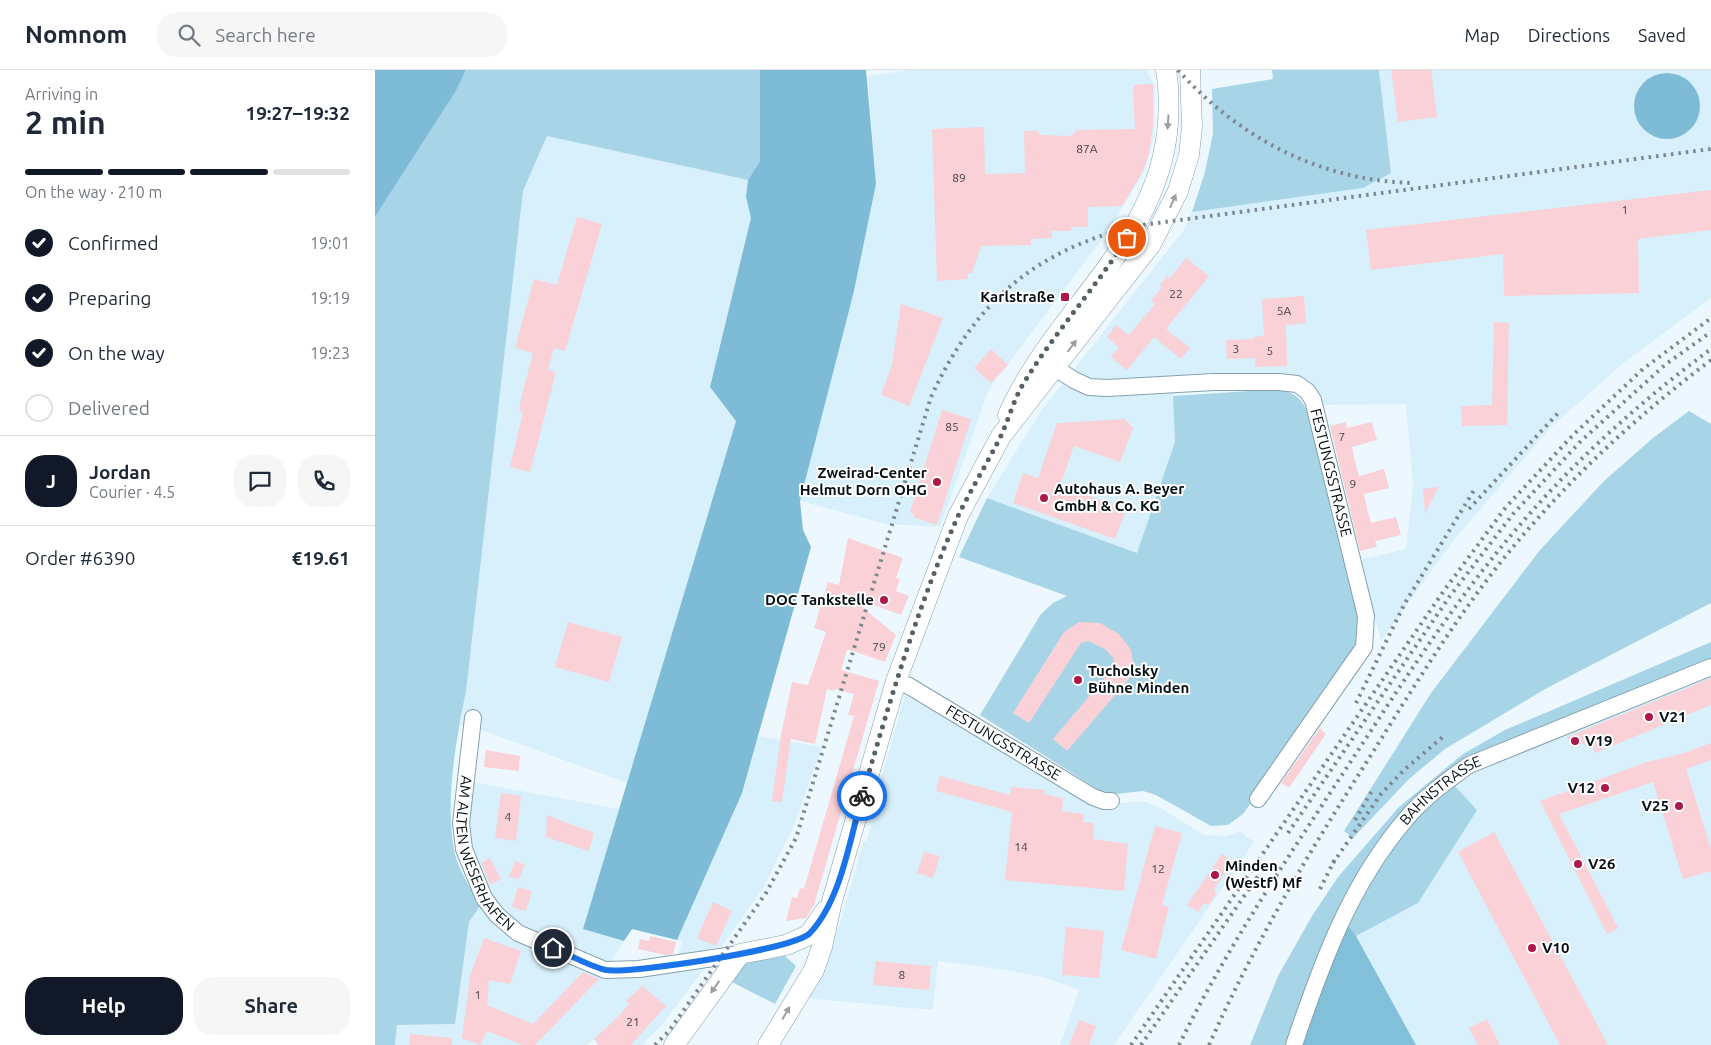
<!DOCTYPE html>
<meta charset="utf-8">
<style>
:root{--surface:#fff;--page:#f6f6f7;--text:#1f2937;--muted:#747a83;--line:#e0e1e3;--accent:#111827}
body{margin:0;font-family:Ubuntu,sans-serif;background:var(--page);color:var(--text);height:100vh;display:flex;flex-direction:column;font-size:19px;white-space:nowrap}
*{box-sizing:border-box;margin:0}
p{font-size:16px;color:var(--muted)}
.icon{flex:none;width:28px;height:28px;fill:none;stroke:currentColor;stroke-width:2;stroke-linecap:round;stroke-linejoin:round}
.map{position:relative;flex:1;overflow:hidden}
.sheet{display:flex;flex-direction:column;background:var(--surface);width:375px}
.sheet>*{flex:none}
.pin{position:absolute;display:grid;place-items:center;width:42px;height:42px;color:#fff;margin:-21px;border:2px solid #fff;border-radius:50%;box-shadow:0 1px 5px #0007}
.courier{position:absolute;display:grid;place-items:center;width:50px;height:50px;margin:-25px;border:4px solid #1a73e8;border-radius:50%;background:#fff;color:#222;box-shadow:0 1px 6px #0007}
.overview em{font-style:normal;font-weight:600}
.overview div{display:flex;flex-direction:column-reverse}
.overview{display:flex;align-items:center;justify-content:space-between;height:85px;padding:0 25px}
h1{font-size:32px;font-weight:600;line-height:38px}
.bar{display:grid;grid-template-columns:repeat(4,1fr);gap:8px 5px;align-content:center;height:60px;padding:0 25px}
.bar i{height:6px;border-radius:4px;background:var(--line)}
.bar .on{background:var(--accent)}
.bar p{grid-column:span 4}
.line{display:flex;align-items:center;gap:12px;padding:0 25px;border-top:1px solid var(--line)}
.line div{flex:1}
.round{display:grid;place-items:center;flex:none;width:52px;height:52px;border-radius:20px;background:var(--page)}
ol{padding:0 25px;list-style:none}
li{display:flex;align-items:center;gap:15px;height:55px}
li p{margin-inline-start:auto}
li .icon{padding:5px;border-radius:50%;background:var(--accent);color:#fff;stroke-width:4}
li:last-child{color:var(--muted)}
li i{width:28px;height:28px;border:2px solid var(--line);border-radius:50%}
.button{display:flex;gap:10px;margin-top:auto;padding:10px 25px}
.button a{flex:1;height:58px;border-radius:20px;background:var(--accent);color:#fff;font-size:20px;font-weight:600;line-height:58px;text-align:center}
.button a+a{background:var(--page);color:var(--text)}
header{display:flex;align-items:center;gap:30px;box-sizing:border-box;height:70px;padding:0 25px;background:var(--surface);border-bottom:1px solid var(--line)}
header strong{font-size:24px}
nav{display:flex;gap:28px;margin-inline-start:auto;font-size:18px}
.search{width:350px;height:45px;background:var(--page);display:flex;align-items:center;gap:12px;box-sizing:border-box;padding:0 18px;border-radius:20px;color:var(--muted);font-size:19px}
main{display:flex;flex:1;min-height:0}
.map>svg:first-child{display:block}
</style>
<header>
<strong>Nomnom</strong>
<div class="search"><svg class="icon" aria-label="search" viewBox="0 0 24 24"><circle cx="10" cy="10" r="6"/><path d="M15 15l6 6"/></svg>Search here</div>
<nav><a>Map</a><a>Directions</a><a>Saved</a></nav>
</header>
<main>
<section class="sheet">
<div class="overview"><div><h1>2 min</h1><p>Arriving in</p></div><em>19:27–19:32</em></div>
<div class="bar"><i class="on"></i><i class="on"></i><i class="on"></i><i></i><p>On the way · 210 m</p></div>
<ol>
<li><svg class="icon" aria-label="check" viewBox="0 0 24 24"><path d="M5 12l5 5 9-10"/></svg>Confirmed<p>19:01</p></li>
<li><svg class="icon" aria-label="check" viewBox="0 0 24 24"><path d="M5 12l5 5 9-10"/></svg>Preparing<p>19:19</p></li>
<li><svg class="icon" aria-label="check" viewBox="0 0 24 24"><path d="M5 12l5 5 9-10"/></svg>On the way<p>19:23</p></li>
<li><i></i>Delivered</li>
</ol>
<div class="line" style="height:90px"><b class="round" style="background:var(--accent);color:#fff">J</b><div><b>Jordan</b><p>Courier · 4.5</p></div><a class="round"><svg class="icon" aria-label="chat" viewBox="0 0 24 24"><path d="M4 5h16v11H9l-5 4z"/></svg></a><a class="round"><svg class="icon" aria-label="phone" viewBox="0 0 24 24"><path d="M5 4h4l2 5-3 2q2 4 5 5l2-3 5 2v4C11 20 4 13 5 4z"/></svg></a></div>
<div class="line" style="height:65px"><div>Order #6390</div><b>€19.61</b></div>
<div class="button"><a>Help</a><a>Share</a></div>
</section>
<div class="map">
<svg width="1336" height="975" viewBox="0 0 1336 975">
<rect width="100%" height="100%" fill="#ecf8fe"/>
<path fill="#d8f0fb" d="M534,0H771L780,16L779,66L769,103L726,171L614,319L565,457L511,454L425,431L479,221L501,114L493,6Z
M1004,0H1336V228L1251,291L1176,357L1078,471L1006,571L985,490L1031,479L1038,414L1031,334L946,335L929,311L917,304L798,307L800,372L762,483L612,428L666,341L808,161L817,142L988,118L1016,103Z
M172,66L373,110L371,127L376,148L335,317L361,350L252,713L103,659L86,655L148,121Z
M1336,604V975H1041L981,866L1043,833L1077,713L1098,698Z
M530,626L727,735L768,731L784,737L829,765L852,766L864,761L879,772L739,975H685L704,920L668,907L631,900L563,891L558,940L430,928L463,860L489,771H492L505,721L503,720Z
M383,666L447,677L418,758L388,818L347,876L303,887L307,872L302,870L366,723Z
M97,712L244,739L208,859L249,871L235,893L153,860L128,840L112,819L100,794L92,756Z
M105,836L228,907L331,896L288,954L267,975H224L219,969L211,975H20L22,955L80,954L94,852Z"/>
<path fill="#a8d4e8" d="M91,0H385V91L373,110L172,66L148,121L91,621C81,671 69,734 80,784C84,801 97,820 105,836L94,852L80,954L22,955L20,975H0V147L81,21Z
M897,0H1004L1016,103L988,118L817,142L830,102L838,63L837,19L898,9Z
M906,319C921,324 927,329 933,343L985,545L980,586L868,744L853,755L836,756L781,725L768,721L732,725L605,645L666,544L678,533L692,526L584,487L612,428L762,483L800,372L798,326Z
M1314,341L1336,354V533L1172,618L1070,679L1034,709L978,768L969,761L1056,623L1165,480L1229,411L1278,368Z
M1336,572V590L1102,684L1078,714L1102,740L1043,833L981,866L972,854L911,975H875L903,906L937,846L963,807L1024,737L1088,684L1130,660Z
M409,885L421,896L400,934L355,911L370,892Z"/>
<path fill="#82c0da" d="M972,854L981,866L1041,975H927L958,881Z"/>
<path fill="#7ebbd6" d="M0,0H91L81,21L0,147Z
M385,0H491L501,114L479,221L425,431L428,460L436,477L367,723L302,870L257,859L249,871L208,859L361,351L335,317L376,148L371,127L373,110L385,91Z
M1259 36a33 33 0 1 1 66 0a33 33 0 1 1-66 0Z"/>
<path fill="#f9d1d6" d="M1016,0H1056L1062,47L1023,52Z
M778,14V55L774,84L768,101L747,136L713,137V157H696V161H677V168L656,169V175L606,176L597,203H593V209L562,211L557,59L609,57L610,104L650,103L649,61H662L666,65L696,66L702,60L760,59L758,15Z
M1336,120V160L1263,169L1264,223L1129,226L1128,184L996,200L991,160Z
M202,147L227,154L190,281L179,278L173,300L181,302L155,402L135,397L148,342L144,341L146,329L158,283L140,278L159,209L182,215Z
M811,188L834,206L791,259L815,278L806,289L779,267L752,300L736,287L744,277L732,267L741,255L754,265L780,234L776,231L787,217L785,215L792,206L795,208Z
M929,226L931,253L911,255L912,296L880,297V288L852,289L851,270L879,269V267L889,266L887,229Z
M526,234L568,248L534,336L506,325L517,295Z
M1119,252L1134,253L1132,355L1087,356L1086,336L1117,335Z
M616,279L633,295L616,313L599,298Z
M567,340L596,349L562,455L538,447L539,444L535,442Z
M750,349L758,358L745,392L699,376L685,416L751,439L740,469L638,433L648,403L663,408L682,353Z
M971,352L972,358L997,352L1002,370L977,377L980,392L984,406L1009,399L1014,418L989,424L992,439L996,453L1021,447L1026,465L1000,471L1002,477L985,481L955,356Z
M1064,417L1050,443L1048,419Z
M473,468L528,488L521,508L525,509L521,521L534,526L526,545L472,525L521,565L510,592L472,579L466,600L504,611L439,835L431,848L411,851L417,827L422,828L425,818L429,819L479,646L473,645L479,624L460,619L459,621L452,619L440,674L416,669L407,732L397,731L406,665L417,612L433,615L451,562L439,558L453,512L464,515Z
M193,552L247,567L234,612L180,597Z
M704,552L725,553L744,564L756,580L759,599L753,610L692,681L678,669L739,597V589L730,579L713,571L706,573L654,653L638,643L689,562Z
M1336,608V635L1220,683L1215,671L1197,678L1192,667Z
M945,658L951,664L914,718L906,713Z
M1336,673V690L1311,699L1336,779V801L1308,809L1278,712L1184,744L1243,858L1232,864L1165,731L1272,692L1306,684Z
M111,680L145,686L144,701L109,697Z
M565,706L635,725L636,717L670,720L669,724L688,728L687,741L708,744V752L719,753L718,769L753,774L749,821L630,810L637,742L561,721Z
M126,723L146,726L141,771L120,768Z
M172,745L219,763L214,781L171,767Z
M780,756L807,763L787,835L794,837L781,889L746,880Z
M1119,762L1233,975H1185L1083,782Z
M549,782L565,786L558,808L542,803Z
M847,784L858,792L839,819L841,824L834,835L829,833L823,842L812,835Z
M115,788L126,809L115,815L106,793Z
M140,791L150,795L144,809L134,807Z
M143,817L157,821L151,841L137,837Z
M338,832L357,841L341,876L322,868Z
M691,857L729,861L724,908L687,905Z
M275,866L301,872L298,884L290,885L263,879L265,869L274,871Z
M109,868L146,881L135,914L114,910L112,935L158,954L208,902L224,909L160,975H148L112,961L105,975L87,968L95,906Z
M501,891L556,896L554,920L498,915Z
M267,916L291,936L256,975H224L219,969L245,945L254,934L251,931Z
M1112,949L1125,975H1103L1094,958Z
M704,950L721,956L714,975H694Z
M35,964L77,968V975H34Z"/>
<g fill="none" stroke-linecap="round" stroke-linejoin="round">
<defs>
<g id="minor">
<path id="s1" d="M671,292L699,310L714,317L732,318L839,312H904L922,314L932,321L938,330L991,546L989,577L883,729"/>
<path id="s2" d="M521,611L534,616L718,727L729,731H736"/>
<path id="s3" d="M98,648L86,753L89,779L109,828L122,845L143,863L230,900L264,899L365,884"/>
<path id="s4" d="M919,975C946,895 975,814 1031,749C1048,728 1072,711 1094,695L1336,597"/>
</g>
<path id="major" d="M633,345C678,242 785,172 793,53C794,36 794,17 791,0
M299,975L365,884L411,875L434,865L450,841
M393,975L439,900L447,877L457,831L521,611L583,446L626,366L776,174L803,121L814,85L817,57L815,0"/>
</defs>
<use href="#minor" stroke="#83a1af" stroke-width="18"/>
<use href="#major" stroke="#83a1af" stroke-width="21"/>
<use href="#minor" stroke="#fff" stroke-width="16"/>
<use href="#major" stroke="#fff" stroke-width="20"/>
<path stroke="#7d888e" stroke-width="4" stroke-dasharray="2.5 5" stroke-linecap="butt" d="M803,0C865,69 946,111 1039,113
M1094,439L1185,341
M981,633L1030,533L1101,417
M980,750L998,719
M913,763L1075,526L1138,444L1206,371L1291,294L1336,262
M958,793L1006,724L1029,700L1069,666
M945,819L961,787
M280,975L294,961L391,823L421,768L556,327C600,232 659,181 760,156L1336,79
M756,975L1068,522L1131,437L1198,365L1268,299L1336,248
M766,975L883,806
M804,975C848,885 904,801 959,717C1018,628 1074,537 1144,456C1201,389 1266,331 1336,279
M834,975C878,876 933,784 991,693C1042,612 1092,528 1156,456C1210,394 1270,340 1336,290"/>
</g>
<defs><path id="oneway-solid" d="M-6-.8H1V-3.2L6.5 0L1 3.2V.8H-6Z" transform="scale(1.25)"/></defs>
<g fill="#9b9fa1">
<use href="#oneway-solid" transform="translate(793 52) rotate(94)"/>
<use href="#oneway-solid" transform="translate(798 131) rotate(-66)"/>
<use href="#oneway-solid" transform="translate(697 276) rotate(-53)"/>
<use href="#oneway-solid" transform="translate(340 917) rotate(125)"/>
<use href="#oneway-solid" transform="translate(411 943) rotate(-60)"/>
</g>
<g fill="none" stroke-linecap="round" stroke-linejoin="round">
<path stroke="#566167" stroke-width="5" stroke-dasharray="0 9" d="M487,726C515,631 543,534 584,444C597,418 612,393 625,368C633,351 638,332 647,316C678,264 720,219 752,168"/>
<path stroke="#1a73e8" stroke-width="6" d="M178,878C193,884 216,897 231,900C256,904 421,879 435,863C466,830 475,769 487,726"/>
</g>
<g fill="#ac1847" stroke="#fff" stroke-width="2">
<rect x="685" y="222" width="10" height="10" rx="2.5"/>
<circle cx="562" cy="412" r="5"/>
<circle cx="669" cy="428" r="5"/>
<circle cx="509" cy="530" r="5"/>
<circle cx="703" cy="610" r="5"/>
<circle cx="1274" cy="647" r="5"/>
<circle cx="1200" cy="671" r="5"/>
<circle cx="1230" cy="718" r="5"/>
<circle cx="1304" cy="736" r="5"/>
<circle cx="1203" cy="794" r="5"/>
<circle cx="840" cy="805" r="5"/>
<circle cx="1157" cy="878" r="5"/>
</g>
<g text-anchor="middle" stroke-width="4" stroke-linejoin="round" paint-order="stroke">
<g font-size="12" fill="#424045">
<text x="712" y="83">87A</text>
<text x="584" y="112">89</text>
<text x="1250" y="144">1</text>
<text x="801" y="228">22</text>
<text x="909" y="245">5A</text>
<text x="861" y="283">3</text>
<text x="895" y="285">5</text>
<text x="577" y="361">85</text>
<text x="967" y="371">7</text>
<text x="978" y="418">9</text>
<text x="504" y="581">79</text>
<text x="133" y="751">4</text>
<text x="646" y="781">14</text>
<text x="783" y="803">12</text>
<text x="527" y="909">8</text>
<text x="103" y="929">1</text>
<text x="258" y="956">21</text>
</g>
<g font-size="15" font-weight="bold" fill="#051015" stroke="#fff" text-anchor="start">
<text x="680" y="232" text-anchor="end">Karlstraße</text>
<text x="552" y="408" text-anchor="end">Zweirad-Center<tspan x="552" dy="17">Helmut Dorn OHG</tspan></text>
<text x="679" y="424">Autohaus A. Beyer<tspan x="679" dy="17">GmbH &amp; Co. KG</tspan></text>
<text x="499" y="535" text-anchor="end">DOC Tankstelle</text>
<text x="713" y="606">Tucholsky<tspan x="713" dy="17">Bühne Minden</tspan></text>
<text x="1284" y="652">V21</text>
<text x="1210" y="676">V19</text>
<text x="1220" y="723" text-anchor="end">V12</text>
<text x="1294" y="741" text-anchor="end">V25</text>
<text x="1213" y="799">V26</text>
<text x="850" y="801">Minden<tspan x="850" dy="17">(Westf) Mf</tspan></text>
<text x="1167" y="883">V10</text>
</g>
<g font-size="15" fill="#051015" stroke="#fff">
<text dy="5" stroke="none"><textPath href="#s1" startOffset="356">FESTUNGSSTRASSE</textPath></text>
<text dy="5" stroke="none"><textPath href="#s2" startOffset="124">FESTUNGSSTRASSE</textPath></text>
<text dy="5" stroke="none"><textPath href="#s4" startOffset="299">BAHNSTRASSE</textPath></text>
<text dy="5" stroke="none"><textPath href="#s3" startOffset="142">AM ALTEN WESERHAFEN</textPath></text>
</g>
</g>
</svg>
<div class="pin" style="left:752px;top:168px;background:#ea580c"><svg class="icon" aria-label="bag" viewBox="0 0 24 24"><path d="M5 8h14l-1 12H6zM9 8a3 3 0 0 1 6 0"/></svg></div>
<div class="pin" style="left:178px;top:878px;background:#1f2937"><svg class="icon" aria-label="home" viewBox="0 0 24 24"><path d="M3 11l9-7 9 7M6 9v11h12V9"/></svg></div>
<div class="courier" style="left:487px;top:726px"><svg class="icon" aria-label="bike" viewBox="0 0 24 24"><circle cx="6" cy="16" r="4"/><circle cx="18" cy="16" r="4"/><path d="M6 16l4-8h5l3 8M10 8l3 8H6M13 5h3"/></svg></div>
</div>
</main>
